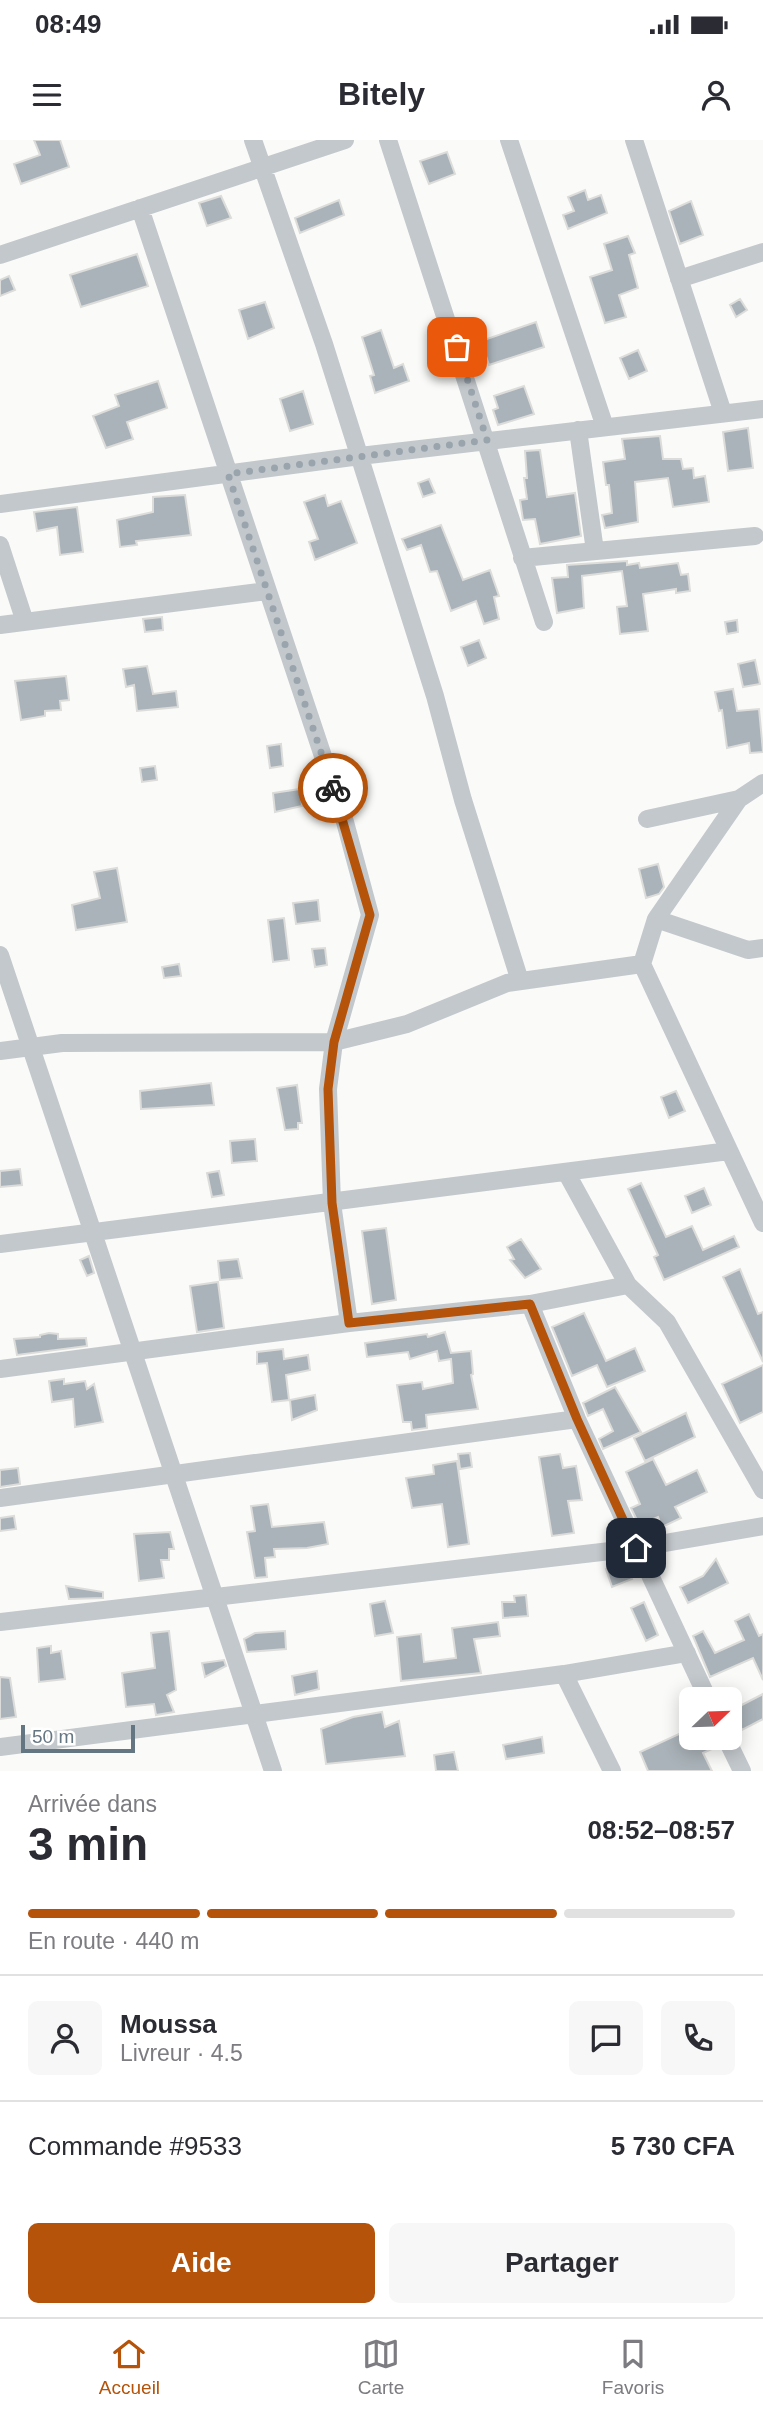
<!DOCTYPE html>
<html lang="fr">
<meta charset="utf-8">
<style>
:root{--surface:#fff;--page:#f7f7f7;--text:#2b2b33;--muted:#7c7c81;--line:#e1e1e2;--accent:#b45309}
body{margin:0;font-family:Helvetica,sans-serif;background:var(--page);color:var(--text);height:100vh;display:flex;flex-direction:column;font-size:26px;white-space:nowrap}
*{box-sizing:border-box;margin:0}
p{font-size:23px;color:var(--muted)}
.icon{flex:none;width:38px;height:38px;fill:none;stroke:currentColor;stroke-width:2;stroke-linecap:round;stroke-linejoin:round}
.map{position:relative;height:1631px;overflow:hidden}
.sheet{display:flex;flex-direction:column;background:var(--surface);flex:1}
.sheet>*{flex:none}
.needle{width:46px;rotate:67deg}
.fabs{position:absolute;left:679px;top:1547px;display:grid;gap:14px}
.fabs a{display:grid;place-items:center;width:63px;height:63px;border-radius:10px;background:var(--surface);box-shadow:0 4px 18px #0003;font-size:35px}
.scale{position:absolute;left:21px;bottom:18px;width:114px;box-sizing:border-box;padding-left:7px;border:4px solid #657683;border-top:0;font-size:19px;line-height:24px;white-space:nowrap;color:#657683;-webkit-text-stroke:5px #fff;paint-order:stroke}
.pin{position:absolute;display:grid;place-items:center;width:60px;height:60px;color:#fff;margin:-30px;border-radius:14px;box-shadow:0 4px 10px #0006}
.courier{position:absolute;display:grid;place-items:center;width:70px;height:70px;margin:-35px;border:5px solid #b45309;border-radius:50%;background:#fff;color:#222;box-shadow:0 2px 9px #0007}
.summary em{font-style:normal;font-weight:600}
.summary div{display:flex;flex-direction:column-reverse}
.summary{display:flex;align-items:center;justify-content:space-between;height:119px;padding:0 28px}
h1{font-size:46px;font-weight:600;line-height:52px}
.bar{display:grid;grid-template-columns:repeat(4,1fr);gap:10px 7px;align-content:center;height:84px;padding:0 28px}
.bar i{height:9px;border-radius:5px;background:var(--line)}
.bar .active{background:var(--accent)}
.bar p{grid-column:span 4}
.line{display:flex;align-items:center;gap:18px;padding:0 28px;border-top:2px solid var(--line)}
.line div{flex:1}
.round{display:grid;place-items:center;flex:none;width:74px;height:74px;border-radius:10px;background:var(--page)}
.action{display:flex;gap:14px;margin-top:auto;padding:14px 28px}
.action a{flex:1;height:80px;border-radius:10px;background:var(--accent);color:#fff;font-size:28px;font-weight:600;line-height:80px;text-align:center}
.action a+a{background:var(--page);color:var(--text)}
.status{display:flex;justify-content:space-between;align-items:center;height:49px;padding:0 35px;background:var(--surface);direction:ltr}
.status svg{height:19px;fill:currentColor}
header{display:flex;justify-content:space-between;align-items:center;height:91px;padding:0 28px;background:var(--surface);font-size:32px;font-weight:600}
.tab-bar{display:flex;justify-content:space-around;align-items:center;height:98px;border-top:2px solid var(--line);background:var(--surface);font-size:19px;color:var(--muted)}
.tab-bar a{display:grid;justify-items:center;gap:4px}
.tab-bar .active{color:var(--accent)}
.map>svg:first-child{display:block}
</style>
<div class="status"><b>08:49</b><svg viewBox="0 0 49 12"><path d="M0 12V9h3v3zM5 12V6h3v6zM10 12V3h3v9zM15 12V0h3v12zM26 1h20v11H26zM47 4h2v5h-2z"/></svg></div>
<header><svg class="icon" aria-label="menu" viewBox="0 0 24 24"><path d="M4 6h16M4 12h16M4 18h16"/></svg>Bitely<svg class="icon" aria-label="person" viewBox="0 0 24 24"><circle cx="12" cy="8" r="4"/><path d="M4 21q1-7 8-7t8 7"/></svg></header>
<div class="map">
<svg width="763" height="1631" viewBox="0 0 763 1631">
<rect width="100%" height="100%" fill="#fafaf8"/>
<path fill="#aab3b9" stroke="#dcdcda" stroke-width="2" d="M34,0H60L69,27L21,44L14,24L40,15Z
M447,12L455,34L429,44L420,21Z
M585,50L588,60L601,55L607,73L568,89L563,75L574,71L568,57Z
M221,56L231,78L207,86L199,63Z
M339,60L344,75L300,93L295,78Z
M691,61L703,95L680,104L669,71Z
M628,96L635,113L629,115L638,148L619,155L626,177L605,183L590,137L612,130L604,104Z
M137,114L148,146L81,167L70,135Z
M9,136L15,150L0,156V140Z
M740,159L747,170L736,177L730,165Z
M265,162L274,188L248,199L239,170Z
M536,182L544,207L489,225L481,201Z
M381,190L394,228L403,224L409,241L375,253L370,236L374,235L362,197Z
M638,210L647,231L629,239L620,218Z
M158,241L167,268L127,282L133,299L106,308L93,276L119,266L115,255Z
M524,246L534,274L498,285L493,270L498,268L494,256Z
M303,251L313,284L290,291L280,259Z
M748,288L753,328L728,331L723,292Z
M660,296L663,319H681L683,329L693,328L694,338L705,336L709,362L673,367L668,338L635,342L638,382L605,388L602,375L612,373L609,345H606L603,322L625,319L622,299Z
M540,310L547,357L575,353L581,396L540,404L535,379L523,380L520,360L527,359L524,338H527L525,311Z
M429,339L435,353L423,357L418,343Z
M185,355L191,395L136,401L137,405L120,407L117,380L153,372V357Z
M325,355L328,366L341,361L357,403L315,420L309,402L318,399L304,362Z
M77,367L83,412L60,415L57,387L37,391L34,372Z
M441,385L463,440L490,430L499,456L494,457L499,479L484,484L476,461L451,471L437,431L430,432L421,405L407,410L402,399Z
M627,421V425L639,423L640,428L678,423L681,435L688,434L690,451L676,453V449L643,454L648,491L620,494L617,467L627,466L622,431L582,436L584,468L557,473L552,438L568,437L567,425Z
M162,477L163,490L145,492L143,479Z
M737,480L738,492L727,494L725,482Z
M479,500L486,518L468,526L461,507Z
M755,520L760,544L743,547L738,524Z
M147,526L153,554L176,551L178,567L137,571L134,545L126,547L123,529Z
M66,536L69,560L60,561L61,570L45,571V576L21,580L15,541Z
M733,549L737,571L759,569L763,612L750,613L749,603L727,608L722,570L719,571L715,552Z
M281,604L283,626L270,628L267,606Z
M155,626L157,640L142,642L140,628Z
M300,649L302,666L275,672L273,653Z
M658,724L664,747L659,754L646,758L639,729Z
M117,728L127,782L76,790L72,765L100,758L94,732Z
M318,760L320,781L296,784L293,763Z
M284,778L289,820L273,822L268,780Z
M325,808L327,825L315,827L312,809Z
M179,824L181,836L164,838L162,827Z
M211,943L214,965L141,969L140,951Z
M297,945L302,983H298V989L285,990L277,948Z
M676,951L685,971L669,978L661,957Z
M255,999L257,1021L232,1023L230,1001Z
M20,1029L22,1045L0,1047V1031Z
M219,1031L224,1055L212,1057L207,1033Z
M641,1043L666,1097L692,1086L703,1110L734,1096L739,1107L664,1140L654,1117L658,1115L628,1049Z
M704,1048L711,1065L692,1073L685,1056Z
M386,1088L396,1160L372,1164L362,1091Z
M521,1099L541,1129L525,1138L510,1120L514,1119L507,1107Z
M89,1116L94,1133L87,1136L80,1120Z
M238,1119L242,1138L220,1140L218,1121Z
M740,1129L758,1174L763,1172V1222L723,1137Z
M218,1142L224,1188L197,1192L190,1146Z
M584,1173L606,1221L635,1208L645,1231L607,1247L597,1225L572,1236L552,1187Z
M445,1192L451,1213L471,1211L473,1234L471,1235L478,1269L426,1275L427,1288L412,1290L411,1282H403L397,1245L422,1242L423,1249L453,1243L451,1219L439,1221L437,1211L410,1219L408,1212L367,1217L365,1203L427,1194L428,1197Z
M49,1193L58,1194V1199L86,1198L87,1206L17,1215L14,1199L40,1197V1195Z
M283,1209L284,1219L308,1215L310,1230L286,1235L289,1260L272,1262L267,1223L257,1224V1212Z
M763,1225V1272L740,1283L722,1244Z
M64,1239V1244L85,1241L87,1249L94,1244L103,1282L75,1287L73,1259L52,1262L49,1241Z
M615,1247L641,1292L603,1309L599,1299L613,1291L603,1269L588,1276L583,1263Z
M315,1255L317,1270L292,1280L290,1260Z
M686,1273L695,1297L645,1321L634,1298Z
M470,1313L472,1327L460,1329L458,1314Z
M560,1314L563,1328L576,1326L582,1360L568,1361L574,1393L552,1396L539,1317Z
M653,1319L666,1345L697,1330L707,1352L675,1367L681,1378L662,1387L658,1377L641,1384L638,1382L631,1368L640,1364L626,1332Z
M457,1321L469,1404L448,1407L442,1364L412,1368L406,1338L434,1334L433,1325Z
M18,1328L20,1344L0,1347V1330Z
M268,1364L272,1387L324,1382L328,1404L307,1408L274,1409L275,1417L265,1418L267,1437L255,1438L247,1392L255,1391L251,1366Z
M14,1376L16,1389L0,1391V1378Z
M170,1392L174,1409H169V1420H161L164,1438L139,1441L134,1394Z
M716,1419L728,1443L688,1463L680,1447L703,1436Z
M626,1422L632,1439L612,1447L606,1429Z
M66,1446L103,1452V1458L69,1459Z
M526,1455L528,1476L503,1478L502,1462H515L514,1456Z
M385,1461L393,1493L375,1496L370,1464Z
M644,1462L658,1495L646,1501L631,1468Z
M749,1474L759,1496L763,1494V1540L753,1518L710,1537L693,1496L703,1491L715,1513L744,1500L735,1481Z
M498,1482L500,1496L474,1499L481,1533L401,1541L397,1497L421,1494L424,1522L456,1518L452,1488Z
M169,1491L176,1550L167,1555L174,1572L156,1575L154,1564L126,1567L122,1533L155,1528L151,1493Z
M285,1491L286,1509L247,1512L244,1499L255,1493Z
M51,1506V1513L61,1511L65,1539L39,1542L37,1508Z
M224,1520L226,1526L205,1537L202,1523Z
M317,1531L319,1549L295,1555L292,1536Z
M0,1537L10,1538L16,1577L0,1579Z
M763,1554V1579L742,1590L732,1570Z
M382,1572L385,1587L399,1581L405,1616L326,1624L321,1589L353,1577Z
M681,1593L687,1606L708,1598L712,1609L703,1613L712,1631H648L640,1612Z
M542,1597L544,1613L506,1619L503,1605Z
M454,1612L458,1631H436L434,1615Z"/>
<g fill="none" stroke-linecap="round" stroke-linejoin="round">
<path stroke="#c3c8cc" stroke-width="18" d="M253,0L324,204L435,556L463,660L520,841
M388,0L544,482
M509,0L605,287
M634,0L723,273
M140,68L345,682L370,775L334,902L328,949L332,1063L349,1183
M0,115L345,0
M679,139L763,112
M578,290L595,411
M0,364L360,316L763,269
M0,405L25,482
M522,418L755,396
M0,485L267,451
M739,659L763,643
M647,679L739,659L656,779
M0,815L273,1631
M642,824L763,1083
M0,911L62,903L334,902L407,884L507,843L642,824L656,779L748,810L763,808
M566,1032L628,1145L667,1182L763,1350
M0,1104L729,1011
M530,1164L577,1279L708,1559
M0,1229L349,1183L530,1164L628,1145
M0,1358L577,1279
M0,1482L636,1408L763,1386
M564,1534L612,1631
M726,1598L742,1631
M0,1607L564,1534L687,1513"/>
</g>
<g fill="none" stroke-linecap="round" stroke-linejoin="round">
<path stroke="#99a4ac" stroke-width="7" stroke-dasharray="0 12.6" d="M333,648L228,334L487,300L457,207"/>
<path stroke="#b45309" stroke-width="9" d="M333,648L370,775L334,902L328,949L332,1063L349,1183L530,1164L577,1279L636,1408"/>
</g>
</svg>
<div class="fabs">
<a><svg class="needle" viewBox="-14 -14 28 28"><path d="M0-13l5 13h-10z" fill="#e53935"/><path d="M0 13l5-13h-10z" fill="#7c7c81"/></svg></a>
</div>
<div class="scale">50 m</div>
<div class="pin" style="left:457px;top:207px;background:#ea580c"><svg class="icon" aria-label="bag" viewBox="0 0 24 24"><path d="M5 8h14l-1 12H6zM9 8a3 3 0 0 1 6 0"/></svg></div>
<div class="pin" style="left:636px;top:1408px;background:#1f2937"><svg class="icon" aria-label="home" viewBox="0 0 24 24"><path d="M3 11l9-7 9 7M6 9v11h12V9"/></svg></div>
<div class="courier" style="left:333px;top:648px"><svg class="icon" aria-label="bike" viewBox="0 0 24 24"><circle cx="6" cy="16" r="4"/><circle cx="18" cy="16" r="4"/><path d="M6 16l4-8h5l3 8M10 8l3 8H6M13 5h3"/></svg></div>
</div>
<section class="sheet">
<div class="summary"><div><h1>3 min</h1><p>Arrivée dans</p></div><em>08:52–08:57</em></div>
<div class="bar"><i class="active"></i><i class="active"></i><i class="active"></i><i></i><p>En route · 440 m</p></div>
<div class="line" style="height:126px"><a class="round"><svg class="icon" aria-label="person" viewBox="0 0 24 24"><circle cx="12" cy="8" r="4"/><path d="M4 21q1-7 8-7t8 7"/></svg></a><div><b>Moussa</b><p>Livreur · 4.5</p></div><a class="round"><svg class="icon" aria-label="chat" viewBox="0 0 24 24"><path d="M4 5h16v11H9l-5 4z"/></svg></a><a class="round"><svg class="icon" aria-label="phone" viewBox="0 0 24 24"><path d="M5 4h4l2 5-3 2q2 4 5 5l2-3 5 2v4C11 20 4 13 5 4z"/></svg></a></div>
<div class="line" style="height:91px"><div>Commande #9533</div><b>5 730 CFA</b></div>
<div class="action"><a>Aide</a><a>Partager</a></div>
</section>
<nav class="tab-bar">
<a class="active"><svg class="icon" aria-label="home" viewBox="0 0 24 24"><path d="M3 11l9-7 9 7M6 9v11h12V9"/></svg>Accueil</a>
<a><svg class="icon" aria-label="map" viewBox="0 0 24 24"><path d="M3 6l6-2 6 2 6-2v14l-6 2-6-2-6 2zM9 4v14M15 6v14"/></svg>Carte</a>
<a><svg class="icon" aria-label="saved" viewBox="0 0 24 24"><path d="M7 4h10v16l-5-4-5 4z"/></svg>Favoris</a>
</nav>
